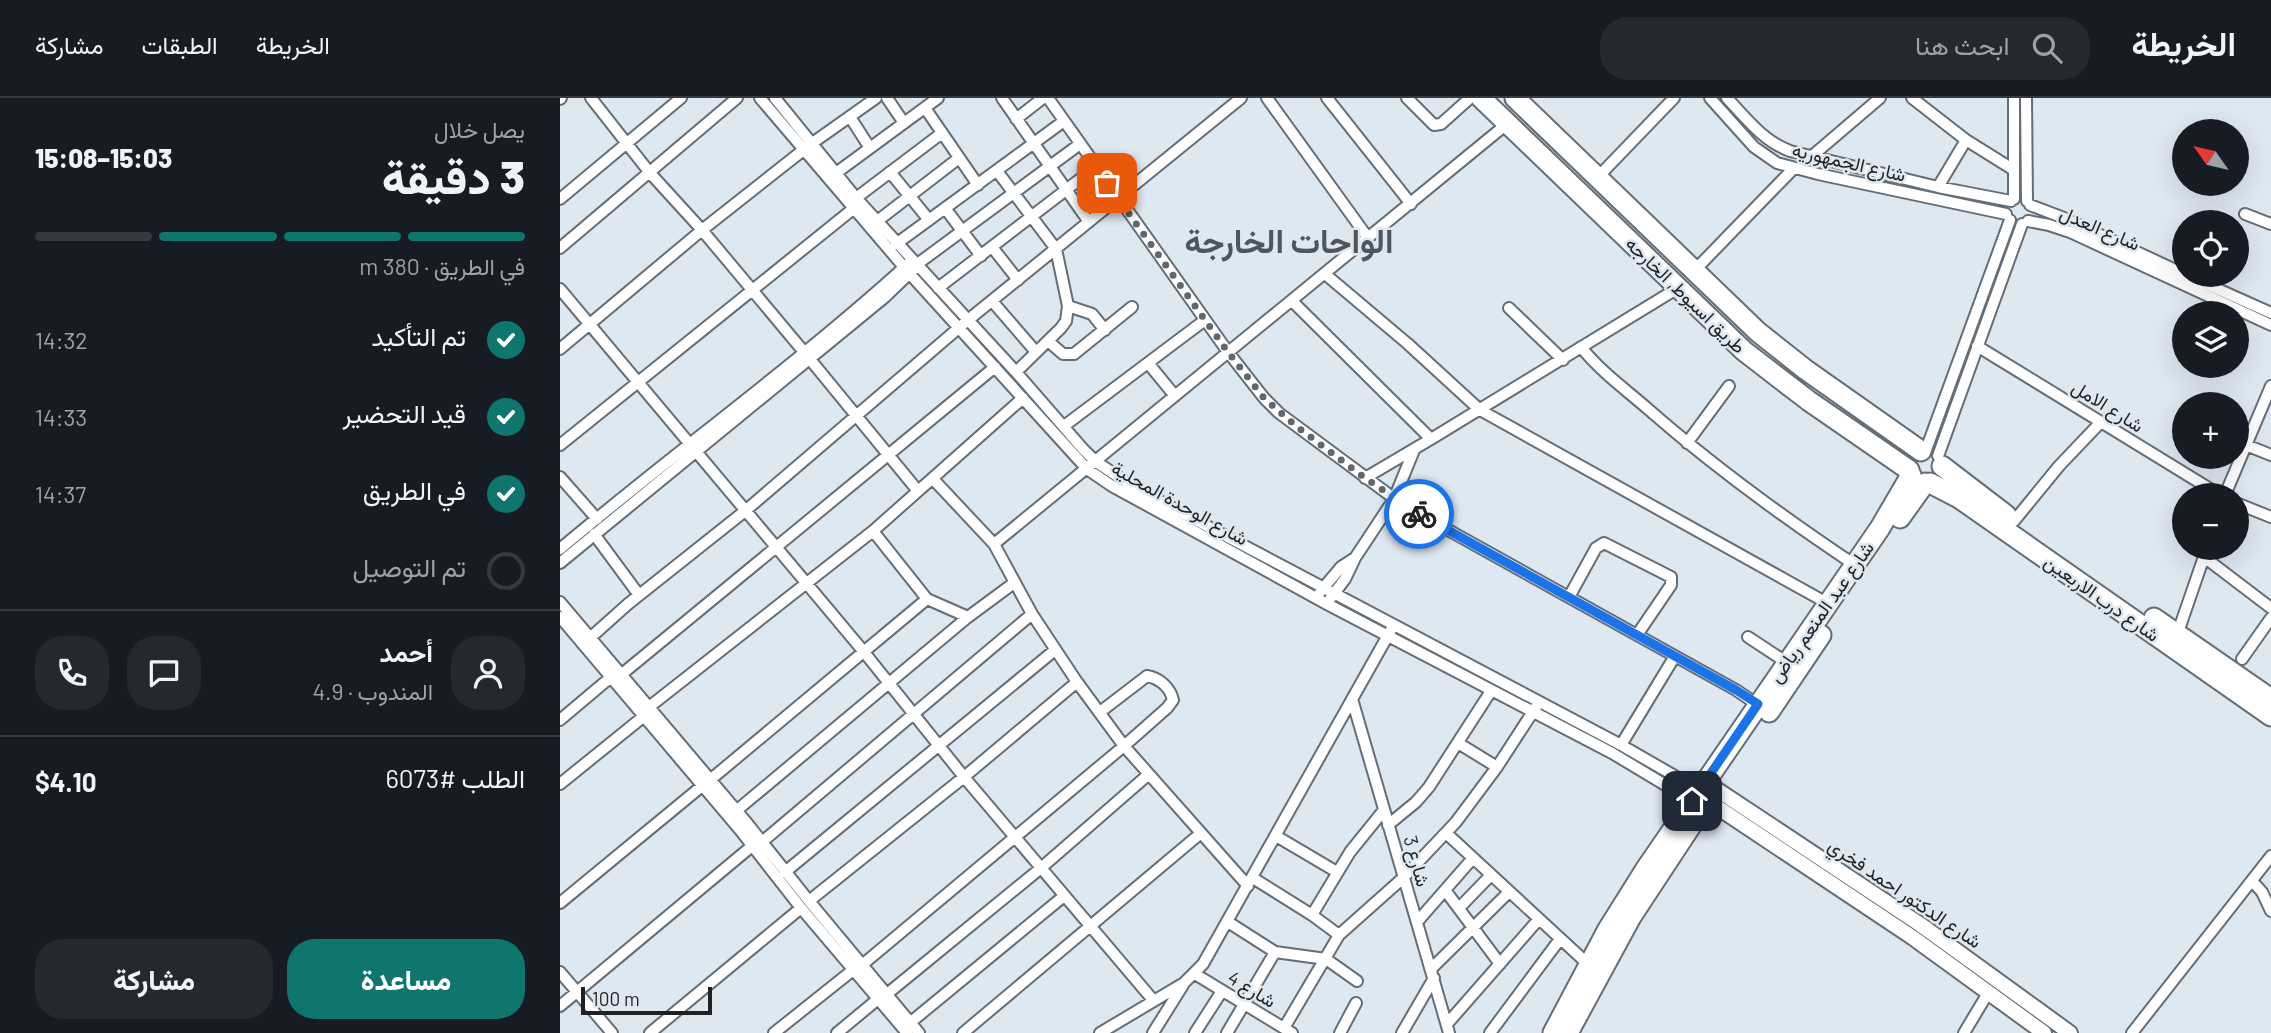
<!DOCTYPE html>
<html lang="ar">
<meta charset="utf-8">
<style>
:root{--surface:#171b24;--page:#242831;--text:#f1f3f6;--muted:#9ea1a6;--line:#363941;--accent:#0f766e}
body{margin:0;font-family:Barlow,Vazirmatn,sans-serif;background:var(--page);color:var(--text);direction:rtl;height:100vh;display:flex;flex-direction:column;font-size:26px;white-space:nowrap}
*{box-sizing:border-box;margin:0}
p{font-size:23px;color:var(--muted)}
.icon{flex:none;width:38px;height:38px;fill:none;stroke:currentColor;stroke-width:2;stroke-linecap:round;stroke-linejoin:round}
.map{position:relative;flex:1;overflow:hidden;direction:ltr}
.sheet{display:flex;flex-direction:column;background:var(--surface);width:560px}
.sheet>*{flex:none}
.needle{width:46px;rotate:304deg}
.tools{position:absolute;left:1612px;top:21px;display:grid;gap:14px}
.tools a{display:grid;place-items:center;width:77px;height:77px;border-radius:50%;background:var(--surface);box-shadow:0 7px 28px #0002;font-size:35px}
.scale{position:absolute;left:21px;bottom:18px;width:131px;box-sizing:border-box;padding-left:7px;border:4px solid #1e2225;border-top:0;font-size:19px;line-height:24px;white-space:nowrap;color:#1e2225;-webkit-text-stroke:5px #dee8f1;paint-order:stroke}
.pin{position:absolute;display:grid;place-items:center;width:60px;height:60px;color:#fff;margin:-30px;border-radius:14px;box-shadow:0 4px 10px #0006}
.courier{position:absolute;display:grid;place-items:center;width:70px;height:70px;margin:-35px;border:5px solid #1a73e8;border-radius:50%;background:#fff;color:#222;box-shadow:0 2px 9px #0007}
.overview em{font-style:normal;font-weight:800}
.overview div{display:flex;flex-direction:column-reverse}
.overview{display:flex;align-items:center;justify-content:space-between;height:119px;padding:0 35px}
h1{font-size:46px;font-weight:800;line-height:52px}
.bar{display:grid;grid-template-columns:repeat(4,1fr);gap:10px 7px;align-content:center;height:84px;padding:0 35px}
.bar i{height:9px;border-radius:5px;background:var(--line)}
.bar .current{background:var(--accent)}
.bar p{grid-column:span 4}
.line{display:flex;align-items:center;gap:18px;padding:0 35px;border-top:2px solid var(--line)}
.line div{flex:1}
.round{display:grid;place-items:center;flex:none;width:74px;height:74px;border-radius:28px;background:var(--page)}
ol{padding:0 35px;list-style:none}
li{display:flex;align-items:center;gap:21px;height:77px}
li p{margin-inline-start:auto}
li .icon{padding:7px;border-radius:50%;background:var(--accent);color:#fff;stroke-width:4}
li:last-child{color:var(--muted)}
li i{width:38px;height:38px;border:4px solid var(--line);border-radius:50%}
.cta{display:flex;gap:14px;margin-top:auto;padding:14px 35px}
.cta a{flex:1;height:80px;border-radius:28px;background:var(--accent);color:#fff;font-size:28px;font-weight:800;line-height:80px;text-align:center}
.cta a+a{background:var(--page);color:var(--text)}
header{display:flex;align-items:center;gap:42px;box-sizing:border-box;height:98px;padding:0 35px;background:var(--surface);border-bottom:2px solid var(--line)}
header strong{font-size:33px}
nav{display:flex;gap:38px;margin-inline-start:auto;font-size:24px}
.search{width:490px;height:63px;background:var(--page);display:flex;align-items:center;gap:18px;box-sizing:border-box;padding:0 24px;border-radius:28px;color:var(--muted);font-size:26px}
main{display:flex;flex:1;min-height:0}
.map>svg:first-child{display:block}
</style>
<header>
<strong>الخريطة</strong>
<div class="search"><svg class="icon" aria-label="search" viewBox="0 0 24 24"><circle cx="10" cy="10" r="6"/><path d="M15 15l6 6"/></svg>ابحث هنا</div>
<nav><a>الخريطة</a><a>الطبقات</a><a>مشاركة</a></nav>
</header>
<main>
<div class="map">
<svg width="1711" height="935" viewBox="0 0 1711 935">
<rect width="100%" height="100%" fill="#dee8f1"/>
<g fill="none" stroke-linecap="round" stroke-linejoin="round">
<defs>
<path id="street" d="M31,0L90,75L142,132L244,254L358,393
M200,0L349,175L527,371L552,388L767,506L1052,655L1132,703
M215,0L296,100L456,274L523,351L535,363L575,390L1061,647L1139,692
M327,0L344,25
M442,0L529,124
M488,0L668,254L704,300L719,315L843,407L1176,592L1201,609
M707,0L808,140
M767,0L851,106
M847,0L874,27L881,26L910,0
M1150,0L1194,49L1217,65L1258,76L1446,116
M1167,0C1186,20 1203,43 1230,53L1378,89L1451,103
M1352,0L1406,42L1454,72
M1466,0L1467,103
M0,1L1,0
M365,10L418,87
M290,19L310,50
M456,21L483,0
M1252,58L1320,0
M437,73L496,151L508,208L506,223L501,230L456,274
M330,74L369,122
M276,75L378,0
M1037,80L1114,0
M1378,89L1406,42
M296,100L382,35
M0,101L121,0
M1454,101V0
M1470,107L1504,120L1624,176
M385,110L421,158
M1685,116L1711,126
M1468,123L1489,127L1510,134L1711,227
M316,124L399,60
M336,146L504,23
M432,149L458,182
M0,150L177,0
M356,167L520,46
M1134,173L1234,70
M765,176L848,246L920,312L1267,505
M1626,177L1711,215
M378,190L536,69
M0,191L304,554L404,679L593,902
M432,203L476,254
M732,203L871,341L805,380
M508,208L532,216L545,232
M949,210L1003,262
M488,243L503,256H514L572,209
M1417,248L1660,397
M1021,249C1040,273 1065,291 1088,311C1153,368 1223,419 1295,467
M0,251L142,132L251,46L316,0
M588,265L615,298
M504,328L645,222
M871,341L1118,190
M1127,345L1169,288
M0,347L293,111
M1686,347L1711,357
M1366,352L1450,122
M1378,358L1462,126
M0,379L37,421
M373,381L434,446L472,516L517,584L564,648L688,788
M1665,397L1711,288
M1676,405L1711,419
M1454,423L1499,368L1540,325
M313,433L367,501
M34,436L79,497
M434,446L948,25
M0,451C115,354 238,266 349,165
M1644,459L1711,510
M0,465L325,199L353,172
M760,494L781,469L795,460
M1009,499L1036,450L1044,445L1111,479V487L1077,537
M770,501L785,481L795,460L834,401L854,352
M0,504L187,725L249,803L359,935
M0,519L180,732L241,810L347,935
M1188,539L1226,564
M30,540L68,506L185,413L408,222L681,0
M1616,540L1647,450
M1682,561L1711,520
M62,576L435,269
M792,601L889,935
M89,609L313,433L463,300
M0,622L51,579
M898,645L937,669
M1061,647L1115,558
M150,682L367,501L408,519L454,485
M0,686L83,619
M176,713L408,519
M828,727L856,704L869,689L931,593
M886,735L1029,867
M716,738L777,774
M202,744L472,516
M225,774L495,552
M693,780L752,817L779,837
M1692,783L1702,794L1711,813
M885,792L940,866
M249,803L404,679L517,584
M0,805L142,688
M899,810L931,777
M752,817L790,754L824,712
M668,824L715,854L766,861L797,883
M857,824L913,760
M302,867L564,648L607,610L613,602C610,589 599,580 587,578L540,614
M871,871L949,794
M0,874L52,935
M635,876L732,935
M327,896L481,770L589,676
M0,908L192,748
M351,924L504,798
M887,926L979,821
M724,930L779,837L843,780L896,724L937,669L976,609
M90,935L241,810
M214,935L293,872
M277,935L318,901
M403,935L641,735
M540,935L624,885L643,866L831,532
M593,935L623,887
M635,935L662,893
M667,935L715,854
M780,935L796,905
M842,935L874,880
M930,935L1000,841
M1404,935L1428,895
M1572,935L1711,758"/>
<path id="secondary" d="M1156,691L1361,827L1510,935
M1148,703L1352,839L1484,935"/>
<path id="highway" d="M921,0L1184,253L1249,303L1349,372
M955,0L1198,234L1246,272L1361,353
M1382,368L1446,417
M1370,385L1399,400L1711,618
M1340,420L1365,385
M1594,520L1711,601
M1209,614L1261,537
M993,935L1048,831L1085,772L1320,430L1351,377
M1008,935L1071,819L1148,702"/>
</defs>
<use href="#street" stroke="#656e76" stroke-width="14"/>
<use href="#secondary" stroke="#656e76" stroke-width="18"/>
<use href="#highway" stroke="#656e76" stroke-width="23"/>
<use href="#street" stroke="#fff" stroke-width="10"/>
<use href="#secondary" stroke="#fff" stroke-width="14"/>
<use href="#highway" stroke="#fff" stroke-width="19"/>
</g>
<g fill="none" stroke-linecap="round" stroke-linejoin="round">
<path stroke="#61676c" stroke-width="7" stroke-dasharray="0 12.6" d="M547,85L668,254L704,300L736,328L805,380L859,416"/>
<path stroke="#1a73e8" stroke-width="9" d="M859,416L1176,592L1198,606L1132,703"/>
</g>
<g text-anchor="middle" stroke-width="5" stroke-linejoin="round" paint-order="stroke">
<g font-size="19" fill="#1e2225" stroke="#dee8f1">
<text transform="translate(1289 64) rotate(13)" y="7">شارع الجمهوريه</text>
<text transform="translate(1540 130) rotate(23)" y="7">شارع العدل</text>
<text transform="translate(1126 197) rotate(44)" y="7">طريق اسيوط, الخارجه</text>
<text transform="translate(1548 308) rotate(32)" y="7">شارع الامل</text>
<text transform="translate(620 405) rotate(29)" y="7">شارع الوحدة المحلية</text>
<text transform="translate(1542 500) rotate(35)" y="7">شارع درب الاربعين</text>
<text transform="translate(1261 514) rotate(-55)" y="7">شارع عبد المنعم رياض</text>
<text transform="translate(857 763) rotate(74)" y="7">شارع 3</text>
<text transform="translate(1345 795) rotate(34)" y="7">شارع الدكتور احمد فخري</text>
<text transform="translate(692 891) rotate(31)" y="7">شارع 4</text>
</g>
<g font-size="33" font-weight="bold" fill="#4d555d" stroke="#dee8f1">
<text x="729" y="155">الواحات الخارجة</text>
</g>
</g>
</svg>
<div class="tools">
<a><svg class="needle" viewBox="-14 -14 28 28"><path d="M0-13l5 13h-10z" fill="#e53935"/><path d="M0 13l5-13h-10z" fill="#9ea1a6"/></svg></a>
<a><svg class="icon" aria-label="locate" viewBox="0 0 24 24"><circle cx="12" cy="12" r="6"/><path d="M12 2v4M12 18v4M2 12h4M18 12h4"/></svg></a>
<a><svg class="icon" aria-label="layers" viewBox="0 0 24 24"><path d="M12 4l9 5-9 5-9-5zM3 14l9 5 9-5"/></svg></a>
<a>+</a>
<a>−</a>
</div>
<div class="scale">100 m</div>
<div class="pin" style="left:547px;top:85px;background:#ea580c"><svg class="icon" aria-label="bag" viewBox="0 0 24 24"><path d="M5 8h14l-1 12H6zM9 8a3 3 0 0 1 6 0"/></svg></div>
<div class="pin" style="left:1132px;top:703px;background:#1f2937"><svg class="icon" aria-label="home" viewBox="0 0 24 24"><path d="M3 11l9-7 9 7M6 9v11h12V9"/></svg></div>
<div class="courier" style="left:859px;top:416px"><svg class="icon" aria-label="bike" viewBox="0 0 24 24"><circle cx="6" cy="16" r="4"/><circle cx="18" cy="16" r="4"/><path d="M6 16l4-8h5l3 8M10 8l3 8H6M13 5h3"/></svg></div>
</div>
<section class="sheet">
<div class="overview"><div><h1>3 دقيقة</h1><p>يصل خلال</p></div><em>15:03–15:08</em></div>
<div class="bar"><i class="current"></i><i class="current"></i><i class="current"></i><i></i><p>في الطريق · 380 m</p></div>
<ol>
<li><svg class="icon" aria-label="check" viewBox="0 0 24 24"><path d="M5 12l5 5 9-10"/></svg>تم التأكيد<p>14:32</p></li>
<li><svg class="icon" aria-label="check" viewBox="0 0 24 24"><path d="M5 12l5 5 9-10"/></svg>قيد التحضير<p>14:33</p></li>
<li><svg class="icon" aria-label="check" viewBox="0 0 24 24"><path d="M5 12l5 5 9-10"/></svg>في الطريق<p>14:37</p></li>
<li><i></i>تم التوصيل</li>
</ol>
<div class="line" style="height:126px"><a class="round"><svg class="icon" aria-label="person" viewBox="0 0 24 24"><circle cx="12" cy="8" r="4"/><path d="M4 21q1-7 8-7t8 7"/></svg></a><div><b>أحمد</b><p>المندوب · 4.9</p></div><a class="round"><svg class="icon" aria-label="chat" viewBox="0 0 24 24"><path d="M4 5h16v11H9l-5 4z"/></svg></a><a class="round"><svg class="icon" aria-label="phone" viewBox="0 0 24 24"><path d="M5 4h4l2 5-3 2q2 4 5 5l2-3 5 2v4C11 20 4 13 5 4z"/></svg></a></div>
<div class="line" style="height:91px"><div>الطلب #6073</div><b>$4.10</b></div>
<div class="cta"><a>مساعدة</a><a>مشاركة</a></div>
</section>
</main>
